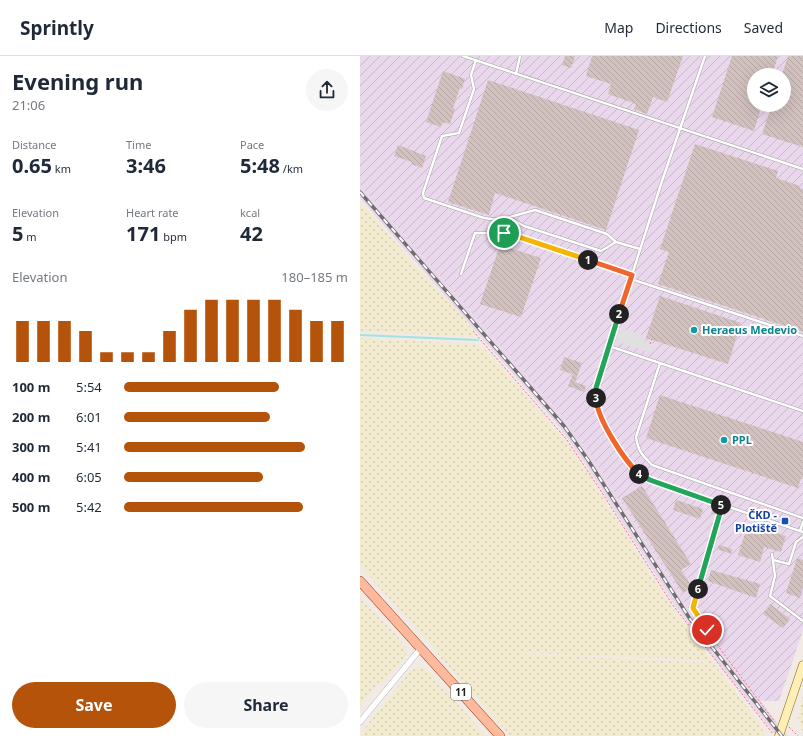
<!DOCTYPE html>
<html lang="en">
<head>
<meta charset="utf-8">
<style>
  body { margin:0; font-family:"Noto Sans",sans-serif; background:#f6f6f7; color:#1f2937; height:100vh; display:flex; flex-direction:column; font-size:15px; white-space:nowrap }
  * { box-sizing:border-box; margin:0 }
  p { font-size:13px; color:#747a83 }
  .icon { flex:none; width:22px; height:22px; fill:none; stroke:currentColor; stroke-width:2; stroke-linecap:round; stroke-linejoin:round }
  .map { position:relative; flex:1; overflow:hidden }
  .drawer { display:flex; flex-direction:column; background:#fff; width:360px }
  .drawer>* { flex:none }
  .buttons { position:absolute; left:387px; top:12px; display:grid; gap:8px }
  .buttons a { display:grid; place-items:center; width:44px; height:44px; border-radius:50%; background:#fff; box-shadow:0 4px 16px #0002; font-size:20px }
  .pin { position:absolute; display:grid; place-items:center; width:34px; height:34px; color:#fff; margin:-17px; border:2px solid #fff; border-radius:50%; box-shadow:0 1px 4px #0007 }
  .km { position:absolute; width:20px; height:20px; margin:-10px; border-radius:50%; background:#222; color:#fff; font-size:11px; line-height:20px; text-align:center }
  .round { display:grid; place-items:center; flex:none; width:42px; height:42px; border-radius:21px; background:#f6f6f7 }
  .summary { display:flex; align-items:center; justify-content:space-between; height:68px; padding:0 12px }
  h1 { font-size:22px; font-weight:700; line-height:30px }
  .metrics { display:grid; grid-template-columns:repeat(3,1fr); gap:6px; height:68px; padding:4px 12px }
  .metrics div { display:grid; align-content:center }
  .metrics b { font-size:20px; font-weight:700 }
  .metrics small { font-size:11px; font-weight:400 }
  .metrics p { font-size:11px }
  .chart { height:112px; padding:8px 12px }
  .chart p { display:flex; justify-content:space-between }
  .chart svg { width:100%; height:72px; margin-top:4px; stroke:#b45309; stroke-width:6 }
  .cta { display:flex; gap:8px; margin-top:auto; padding:8px 12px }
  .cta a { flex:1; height:46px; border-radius:24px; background:#b45309; color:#fff; font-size:16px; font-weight:700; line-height:46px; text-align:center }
  .cta a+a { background:#f6f6f7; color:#1f2937 }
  ul { padding:0 12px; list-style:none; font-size:13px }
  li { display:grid; grid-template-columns:64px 48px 1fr; align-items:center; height:30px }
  li i { height:10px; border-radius:5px; background:#b45309 }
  header { display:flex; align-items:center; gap:24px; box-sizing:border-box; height:56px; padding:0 20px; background:#fff; border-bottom:1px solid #e0e1e3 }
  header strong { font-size:19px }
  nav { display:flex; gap:22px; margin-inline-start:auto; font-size:14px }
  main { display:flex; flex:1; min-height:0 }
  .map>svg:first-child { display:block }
  .industrial { fill:url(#industrial-furrows); fill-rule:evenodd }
  .railway { fill:#e9d7eb }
  .farmland { fill:url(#farmland-dots); fill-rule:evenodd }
  .parking { fill:#e0e0e0 }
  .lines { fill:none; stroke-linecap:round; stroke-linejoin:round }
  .stream { stroke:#a2e3e0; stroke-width:2 }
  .building { fill:url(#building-back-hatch) }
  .lane-casing { stroke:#a4a4a4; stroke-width:3.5 }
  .street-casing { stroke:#a4a4a4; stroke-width:6 }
  .secondary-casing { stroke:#7e6900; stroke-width:9 }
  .primary-casing { stroke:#9c3d00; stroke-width:10 }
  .path { stroke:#ff6983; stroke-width:1; stroke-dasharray:2 2; stroke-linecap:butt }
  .lane { stroke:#fff; stroke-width:2.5 }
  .street { stroke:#fff; stroke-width:5.5 }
  .secondary { stroke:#ffeeb6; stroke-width:8 }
  .primary { stroke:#ffb99d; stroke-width:9 }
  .rail-casing { stroke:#6e6e6e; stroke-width:3.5 }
  .rail { stroke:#fff; stroke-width:2; stroke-dasharray:6; stroke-linecap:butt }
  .split-1-casing { stroke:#fff; stroke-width:8 }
  .split-2-casing { stroke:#fff; stroke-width:8 }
  .split-3-casing { stroke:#fff; stroke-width:8 }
  .split-4-casing { stroke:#fff; stroke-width:8 }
  .split-5-casing { stroke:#fff; stroke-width:8 }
  .split-6-casing { stroke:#fff; stroke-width:8 }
  .split-7-casing { stroke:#fff; stroke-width:8 }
  .split-1 { stroke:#f5b400; stroke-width:5 }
  .split-2 { stroke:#f0652b; stroke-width:5 }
  .split-3 { stroke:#22a559; stroke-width:5 }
  .split-4 { stroke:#f0652b; stroke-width:5 }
  .split-5 { stroke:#22a559; stroke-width:5 }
  .split-6 { stroke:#22a559; stroke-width:5 }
  .split-7 { stroke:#f5b400; stroke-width:5 }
  .culture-dot { fill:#0f9aa8; stroke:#fff; stroke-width:1.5 }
  .transit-dot { fill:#1a4fb4; stroke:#fff; stroke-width:1.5 }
  .labels { text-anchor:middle; stroke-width:4; stroke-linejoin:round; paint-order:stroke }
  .shield { fill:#fff; stroke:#636363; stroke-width:1 }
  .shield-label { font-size:10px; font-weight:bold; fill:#202020 }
  .culture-label { font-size:11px; font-weight:bold; fill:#0d838f; stroke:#fff; text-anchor:start }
  .transit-label { font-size:11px; font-weight:bold; fill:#164399; stroke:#fff; text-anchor:end }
</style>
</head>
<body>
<header>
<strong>Sprintly</strong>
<nav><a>Map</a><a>Directions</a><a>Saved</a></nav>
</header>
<main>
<section class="drawer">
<div class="summary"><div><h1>Evening run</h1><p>21:06</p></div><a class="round"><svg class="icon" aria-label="share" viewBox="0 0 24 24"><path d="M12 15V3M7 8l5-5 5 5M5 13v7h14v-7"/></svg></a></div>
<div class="metrics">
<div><p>Distance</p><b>0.65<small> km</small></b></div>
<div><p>Time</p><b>3:46</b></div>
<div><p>Pace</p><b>5:48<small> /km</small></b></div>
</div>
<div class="metrics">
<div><p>Elevation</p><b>5<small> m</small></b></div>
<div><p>Heart rate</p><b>171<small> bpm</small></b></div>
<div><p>kcal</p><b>42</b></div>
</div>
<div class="chart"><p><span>Elevation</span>180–185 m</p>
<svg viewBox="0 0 160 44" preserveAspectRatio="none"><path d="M5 44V19M15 44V19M25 44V19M35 44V25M45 44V38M55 44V38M65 44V38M75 44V25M85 44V12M95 44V6M105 44V6M115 44V6M125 44V6M135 44V12M145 44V19M155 44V19"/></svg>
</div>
<ul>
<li><b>100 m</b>5:54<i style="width:69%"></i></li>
<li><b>200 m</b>6:01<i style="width:65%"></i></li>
<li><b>300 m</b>5:41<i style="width:81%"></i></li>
<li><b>400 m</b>6:05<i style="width:62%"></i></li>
<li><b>500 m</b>5:42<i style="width:80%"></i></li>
</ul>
<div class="cta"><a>Save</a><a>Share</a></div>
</section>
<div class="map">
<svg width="443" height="680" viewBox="0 0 443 680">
  <defs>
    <pattern id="industrial-furrows" width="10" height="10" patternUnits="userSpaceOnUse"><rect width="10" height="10" fill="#e9d7eb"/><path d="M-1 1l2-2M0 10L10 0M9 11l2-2" fill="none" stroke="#c8b8c9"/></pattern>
    <pattern id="farmland-dots" width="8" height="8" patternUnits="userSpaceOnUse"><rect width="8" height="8" fill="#f2ebcf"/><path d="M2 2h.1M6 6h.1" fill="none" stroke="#cfc9b1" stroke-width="1.8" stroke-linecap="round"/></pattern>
    <pattern id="building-back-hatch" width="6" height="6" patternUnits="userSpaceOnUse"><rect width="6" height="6" fill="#d2c1be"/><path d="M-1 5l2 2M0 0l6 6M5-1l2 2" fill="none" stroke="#b4a6a3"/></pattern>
  </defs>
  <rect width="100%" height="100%" fill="#f1eae5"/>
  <!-- industrial -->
  <path class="industrial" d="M0 0H443V574L419 645H400L334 561 232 401 208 367 0 129ZM394 19H424V49H394Z"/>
  <!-- railway -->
  <polygon class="railway" points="0,129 208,367 232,401 334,561 428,680 416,680 339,583 314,548 224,406 201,373 0,142"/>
  <!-- farmland -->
  <g class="farmland">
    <polygon points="0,146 60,215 101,259 114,275 115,278 113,281 0,275"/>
    <path d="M0 282 110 288 119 290 125 293 207 388 233 426 305 542 351 604 394 660 406 680H151L79 600 76 594 0 510ZM161 598V597L350 604 347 606H327Z"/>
    <polygon points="0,542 38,581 46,592 46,597 45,602 26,623 22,626 18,627 3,646 0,653"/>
    <polygon points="60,611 65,612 72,619 126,680 0,680 0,678 47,619 54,613"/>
    <polygon points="443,640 443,676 438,661"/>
  </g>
  <!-- parking -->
  <polygon class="parking" points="260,272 285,280 284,284 294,288 291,297 256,285"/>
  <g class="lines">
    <!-- stream -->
    <polyline class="stream" points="0,279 118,284"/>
  </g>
  <!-- building -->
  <g class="building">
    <polygon points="205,0 215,0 211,12 202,9"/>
    <polygon points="232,0 323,0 307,46 293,41 287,58 274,53 276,48 248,38 251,28 226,20"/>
    <polygon points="372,0 418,0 412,19 394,19 394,49 402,49 394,75 352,61"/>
    <polygon points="428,0 443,0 443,91 402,78 412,49 424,49 424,19 422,19"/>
    <polygon points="83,15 105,23 102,33 100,32 93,52 95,53 90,68 82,66 81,71 66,66"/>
    <polygon points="128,24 279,74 246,174 135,137 129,159 88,146"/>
    <polygon points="335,88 418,115 416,122 440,130 440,132 443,133 443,276 298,228 309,196 300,193"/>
    <polygon points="38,89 66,100 62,112 51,108 52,106 34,100"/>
    <polygon points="140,189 181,202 161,261 120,248"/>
    <polygon points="300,240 381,267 368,308 286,282"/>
    <polygon points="204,301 222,307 215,326 226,330 224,336 208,330 213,318 200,314"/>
    <polygon points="300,339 443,386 443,423 441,422 438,432 286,382"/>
    <polygon points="282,430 331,508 321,514 332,531 323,537 262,442"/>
    <polygon points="316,444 343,453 340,463 313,454"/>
    <polygon points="353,451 360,453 358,459 351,458"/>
    <polygon points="388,468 426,480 421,496 404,491 400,506 378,499"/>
    <polygon points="359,489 372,493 371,498 357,493"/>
    <polygon points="437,502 443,504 443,531 440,542 426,537"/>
    <polygon points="351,514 400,528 396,542 348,525"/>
    <polygon points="410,548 430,563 423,572 403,558"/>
  </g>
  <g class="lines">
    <!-- lane casing -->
    <g class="lane-casing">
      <g id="lane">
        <polyline points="103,0 443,113"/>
        <path d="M345 0 302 125 240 319C236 331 234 343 238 356 240 361 244 367 247 372 259 393 269 411 289 424L443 476"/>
        <polyline points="116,4 111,19 114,33 99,77 82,80 63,137 64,142 124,162 139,164 175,154 247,178 256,186 280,193"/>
        <polyline points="156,18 160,0"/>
        <polyline points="150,162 164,170 241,195 256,186"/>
        <polyline points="101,218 115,177 150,178 272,219"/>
        <polyline points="271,223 443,280"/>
        <polyline points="249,290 443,355"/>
        <path d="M300 307 276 381C278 395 282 399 292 409L443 462"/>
        <polyline points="440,475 443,466"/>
        <polyline points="412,498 415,520 410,540 443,565"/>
        <polyline points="413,504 429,508 436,486 443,481"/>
      </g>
    </g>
    <!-- street casing -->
    <g class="street-casing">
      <polyline id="street" points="0,666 61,592"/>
    </g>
    <!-- secondary casing -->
    <g class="secondary-casing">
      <polyline id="secondary" points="419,680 443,609"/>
    </g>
    <!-- primary casing -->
    <g class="primary-casing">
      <polyline id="primary" points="0,525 140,680"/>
    </g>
    <!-- path -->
    <g class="path">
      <polyline points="113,275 207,384 241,435 312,548 413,678"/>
      <polyline points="290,288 292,283"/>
      <polyline points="362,452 333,552 363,597 415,666"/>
      <polyline points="429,671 438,680"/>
    </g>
    <!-- lane -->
    <use href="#lane" class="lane"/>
    <!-- street -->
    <use href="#street" class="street"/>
    <!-- secondary -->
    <use href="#secondary" class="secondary"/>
    <!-- primary -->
    <use href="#primary" class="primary"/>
    <!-- rail casing -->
    <g class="rail-casing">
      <polyline id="rail" points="0,136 204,370 228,404 330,563 422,680"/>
    </g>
    <!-- rail -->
    <use href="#rail" class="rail"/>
  </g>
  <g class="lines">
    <!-- split-1 casing -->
    <g class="split-1-casing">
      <polyline id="split-1" points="144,177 150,178 228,204"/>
    </g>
    <!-- split-2 casing -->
    <g class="split-2-casing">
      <polyline id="split-2" points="228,204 272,219 259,258"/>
    </g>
    <!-- split-3 casing -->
    <g class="split-3-casing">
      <polyline id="split-3" points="236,342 236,332 259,258"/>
    </g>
    <!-- split-4 casing -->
    <g class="split-4-casing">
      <path id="split-4" d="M236 342C237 363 264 404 279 418"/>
    </g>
    <!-- split-5 casing -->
    <g class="split-5-casing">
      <polyline id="split-5" points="279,418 290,424 361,449"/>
    </g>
    <!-- split-6 casing -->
    <g class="split-6-casing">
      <polyline id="split-6" points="338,533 362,450 361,449"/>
    </g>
    <!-- split-7 casing -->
    <g class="split-7-casing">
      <polyline id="split-7" points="338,533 333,552 347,574"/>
    </g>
    <!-- split-1 -->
    <use href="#split-1" class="split-1"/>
    <!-- split-2 -->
    <use href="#split-2" class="split-2"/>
    <!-- split-3 -->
    <use href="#split-3" class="split-3"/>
    <!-- split-4 -->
    <use href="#split-4" class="split-4"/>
    <!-- split-5 -->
    <use href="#split-5" class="split-5"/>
    <!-- split-6 -->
    <use href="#split-6" class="split-6"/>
    <!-- split-7 -->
    <use href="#split-7" class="split-7"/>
  </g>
  <!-- markers -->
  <g class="culture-dot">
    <circle cx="334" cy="274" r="4"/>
    <circle cx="364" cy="384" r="4"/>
  </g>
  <rect class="transit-dot" x="421" y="461" width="8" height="8" rx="2"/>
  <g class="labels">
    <!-- shield labels -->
    <rect class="shield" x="91" y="628" width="20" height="16" rx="3"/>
    <g class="shield-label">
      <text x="101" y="640">11</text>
    </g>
    <!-- culture labels -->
    <g class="culture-label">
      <text x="342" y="278">Heraeus Medevio</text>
      <text x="372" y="388">PPL</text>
    </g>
    <!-- transit labels -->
    <g class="transit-label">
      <text x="417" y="463">ČKD -<tspan x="417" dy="13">Plotiště</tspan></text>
    </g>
  </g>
</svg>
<div class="buttons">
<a><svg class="icon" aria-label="layers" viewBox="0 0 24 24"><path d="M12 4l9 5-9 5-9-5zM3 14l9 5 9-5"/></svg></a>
</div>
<div class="pin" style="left:144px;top:177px;background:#1e9e55"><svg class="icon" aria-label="arrive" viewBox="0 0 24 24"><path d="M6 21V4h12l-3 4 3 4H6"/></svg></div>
<div class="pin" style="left:347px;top:574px;background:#d93025"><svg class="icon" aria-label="check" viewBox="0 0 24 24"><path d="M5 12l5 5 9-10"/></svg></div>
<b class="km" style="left:228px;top:204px">1</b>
<b class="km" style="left:259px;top:258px">2</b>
<b class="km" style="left:236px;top:342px">3</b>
<b class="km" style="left:279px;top:418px">4</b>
<b class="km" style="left:361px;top:449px">5</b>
<b class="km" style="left:338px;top:533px">6</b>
</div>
</main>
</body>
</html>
